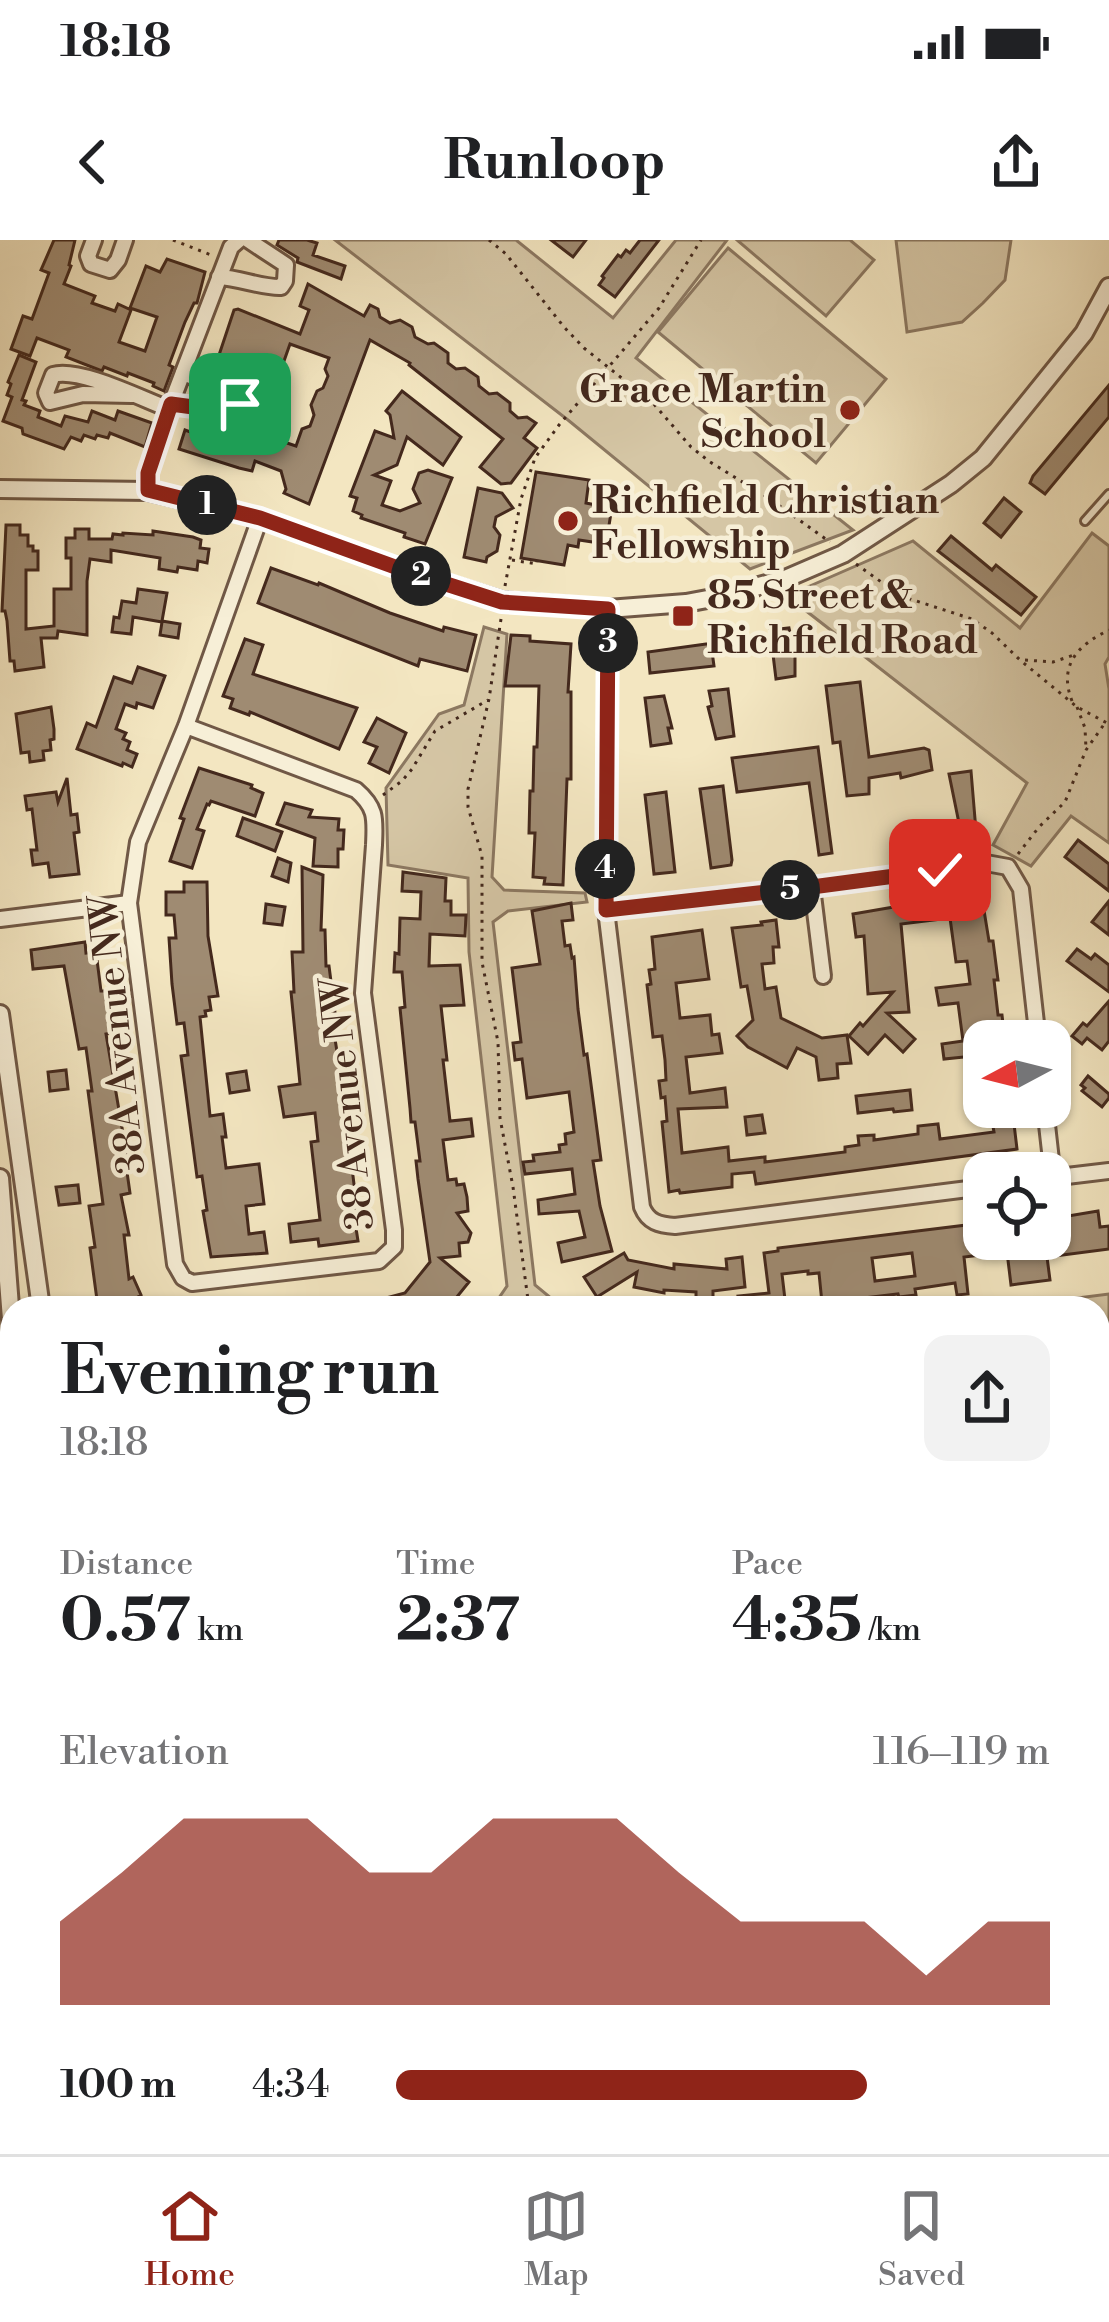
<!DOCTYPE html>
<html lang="en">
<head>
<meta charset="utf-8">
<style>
  body { margin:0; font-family:"Libre Bodoni",serif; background:#f2f2f2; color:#202124; height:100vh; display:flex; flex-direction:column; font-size:45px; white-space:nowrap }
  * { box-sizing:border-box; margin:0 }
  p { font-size:39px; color:#757577 }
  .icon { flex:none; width:66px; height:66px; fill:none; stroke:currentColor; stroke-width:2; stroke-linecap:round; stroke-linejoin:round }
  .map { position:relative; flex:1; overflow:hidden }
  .details { position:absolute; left:0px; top:1056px; width:1110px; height:858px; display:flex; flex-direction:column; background:#fff; border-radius:36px 36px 0 0; box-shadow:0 3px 9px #0004 }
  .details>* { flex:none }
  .needle { width:78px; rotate:263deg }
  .controls { position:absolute; left:963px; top:780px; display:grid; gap:24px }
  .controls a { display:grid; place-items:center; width:108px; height:108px; border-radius:24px; background:#fff; box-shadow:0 3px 9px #0004; font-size:60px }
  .pin { position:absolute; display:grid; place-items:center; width:102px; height:102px; color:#fff; margin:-51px; border-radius:24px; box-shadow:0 6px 18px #0006 }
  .km { position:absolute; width:60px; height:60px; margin:-30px; border-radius:50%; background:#222; color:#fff; font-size:33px; line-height:60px; text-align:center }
  .round { display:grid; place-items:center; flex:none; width:126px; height:126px; border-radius:24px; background:#f2f2f2 }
  .summary { display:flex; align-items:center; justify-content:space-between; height:204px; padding:0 60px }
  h1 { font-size:66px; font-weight:700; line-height:90px }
  .figures { display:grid; grid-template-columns:repeat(3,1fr); gap:18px; height:204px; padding:12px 60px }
  .figures div { display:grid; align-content:center }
  .figures b { font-size:60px; font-weight:700 }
  .figures small { font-size:33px; font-weight:400 }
  .figures p { font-size:33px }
  .chart { height:336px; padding:24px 60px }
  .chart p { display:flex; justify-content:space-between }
  .chart svg { width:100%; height:216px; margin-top:12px; fill:#8f2418; opacity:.7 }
  ul { padding:0 60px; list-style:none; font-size:39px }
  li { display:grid; grid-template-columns:192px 144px 1fr; align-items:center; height:90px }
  li i { height:30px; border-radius:15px; background:#8f2418 }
  .status { display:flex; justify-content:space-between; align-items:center; height:84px; padding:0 60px; background:#fff; direction:ltr }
  .status svg { height:33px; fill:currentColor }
  header { display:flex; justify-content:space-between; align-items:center; height:156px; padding:0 60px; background:#fff; font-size:54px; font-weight:700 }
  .tabs { display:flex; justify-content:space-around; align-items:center; height:168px; border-top:3px solid #e0e0e0; background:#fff; font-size:33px; color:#757577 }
  .tabs a { display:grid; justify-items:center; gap:6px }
  .tabs .current { color:#8f2418 }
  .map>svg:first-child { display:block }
  .green { fill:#d5c6a5; stroke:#8c7861; stroke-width:3 }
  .building { fill:#9f8b72; stroke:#44291d; stroke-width:3; fill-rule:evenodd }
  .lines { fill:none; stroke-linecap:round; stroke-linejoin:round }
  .service-casing { stroke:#705846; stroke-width:12 }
  .minor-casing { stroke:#705846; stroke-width:20 }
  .tertiary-casing { stroke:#705846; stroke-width:22 }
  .secondary-casing { stroke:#44291d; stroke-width:24 }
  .path { stroke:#44291d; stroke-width:3; stroke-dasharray:3 6; stroke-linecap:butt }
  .service { stroke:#f7efd7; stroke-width:6 }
  .minor { stroke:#f7efd7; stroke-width:14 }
  .tertiary { stroke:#f7efd7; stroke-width:16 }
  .secondary { stroke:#f7efd7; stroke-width:18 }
  .route-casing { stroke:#fff; stroke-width:24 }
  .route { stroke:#8f2418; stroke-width:15 }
  .poi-dot { fill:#8f2418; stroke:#f7efd7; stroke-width:4.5 }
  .labels { text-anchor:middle; stroke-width:9; stroke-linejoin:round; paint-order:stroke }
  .poi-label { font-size:39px; font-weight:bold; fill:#44291d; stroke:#f7efd7; text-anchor:start }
  .street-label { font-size:39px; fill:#44291d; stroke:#f7efd7 }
</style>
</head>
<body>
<div class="status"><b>18:18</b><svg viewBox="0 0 49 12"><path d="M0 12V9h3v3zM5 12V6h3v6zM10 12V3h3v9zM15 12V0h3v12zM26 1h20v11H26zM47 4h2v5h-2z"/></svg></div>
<header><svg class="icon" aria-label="back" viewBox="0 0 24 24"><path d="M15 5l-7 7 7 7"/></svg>Runloop<svg class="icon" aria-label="share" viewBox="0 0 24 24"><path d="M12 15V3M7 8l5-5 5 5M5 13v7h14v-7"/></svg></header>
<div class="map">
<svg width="1109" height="1914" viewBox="0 0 1109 1914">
  <rect width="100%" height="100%" fill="#f3e6c1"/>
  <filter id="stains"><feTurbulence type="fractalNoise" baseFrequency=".00167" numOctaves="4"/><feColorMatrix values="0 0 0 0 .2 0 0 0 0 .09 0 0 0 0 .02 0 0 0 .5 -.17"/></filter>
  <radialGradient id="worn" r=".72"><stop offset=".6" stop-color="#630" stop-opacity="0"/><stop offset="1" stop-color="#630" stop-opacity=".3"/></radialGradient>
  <!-- green -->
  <g class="green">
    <polygon points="335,0 516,0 613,78 676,0 727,0 636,118 853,290 750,329 568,180"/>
    <polygon points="737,0 850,0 874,20 826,76"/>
    <polygon points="896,0 1011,0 1005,40 983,63 962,82 907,92"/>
    <polygon points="728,8 886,139 816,223 658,92"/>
    <polygon points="1092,293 1109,306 1109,417 1105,424 1109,449 1109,603 1071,576 1031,626 993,605 1027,543 787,356 913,301 1020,388"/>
    <polygon points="484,387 507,394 492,637 504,650 585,653 587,662 508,671 493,682 535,1045 563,1068 492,1068 507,1046 469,712 468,638 388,625 386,548 439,474 464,465"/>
    <polygon points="1109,1054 1109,1206 1098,1207 1098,1068 998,1068"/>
    <polygon points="11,1167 12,1265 0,1295 0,1168"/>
    <polygon points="1109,1455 1109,1823 1098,1824 1098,1457"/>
  </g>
  <!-- building -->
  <g class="building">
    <polygon points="54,0 75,0 69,25 71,26 64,44 95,56 92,63 115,71 118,64 131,70 119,102 145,111 157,77 130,68 146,26 160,32 167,19 205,32 197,63 194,63 185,82 169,125 173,127 164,151 153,146 154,143 128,133 127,136 104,127 102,131 66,117 69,110 37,98 30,116 11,109 23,76 32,79 49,33 41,30"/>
    <polygon points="279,0 307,0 317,3 313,15 345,26 341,39 297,22 298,18 277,5"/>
    <polygon points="551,0 586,0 573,17"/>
    <polygon points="640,0 659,0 615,57 599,45 604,38 602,36 618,15 621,17 626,10 630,13"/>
    <polygon points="308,44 364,76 370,65 378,69 380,77 390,83 400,80 412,87 415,97 428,104 434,103 448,113 448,123 456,129 465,128 478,137 479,146 489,154 497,153 510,163 510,171 518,178 527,177 536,183 524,198 537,208 511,243 501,244 480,227 503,199 409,125 410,123 370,100 309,264 284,253 286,249 281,231 255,221 252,231 239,228 179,209 185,190 196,194 199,187 252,205 267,161 282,166 275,199 296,206 302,189 310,186 314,175 311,165 317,151 323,148 328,136 325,129 329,118 290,104 272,155 258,150 260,144 234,135 232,140 213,133 234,70 238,69 300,94 309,70 300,66"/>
    <polygon points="19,115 36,122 22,160 26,161 24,165 40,171 38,177 61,186 65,176 88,182 92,171 115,180 118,171 152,183 145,207 110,193 108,198 97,195 95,199 84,195 81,201 71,197 64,209 23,194 22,188 3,181 12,157 7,155 11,144 8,142"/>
    <polygon points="1109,145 1109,177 1045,254 1030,243 1033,236"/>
    <polygon points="402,151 461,197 443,225 407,197 397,225 374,235 391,241 382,265 400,271 420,263 413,249 419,233 428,230 452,238 425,304 404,297 405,293 361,278 362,275 353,271 357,258 350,256 375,191 394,198 390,175 386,171"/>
    <polygon points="536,232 589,240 586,263 601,266 601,271 611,273 606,304 579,300 578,307 568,305 564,325 521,318"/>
    <polygon points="478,248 502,253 513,268 496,277 494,287 500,295 497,311 487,317 486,322 464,317"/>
    <polygon points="1004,258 1021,272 1001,297 984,283"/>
    <polygon points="6,285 20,285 20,295 28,295 28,306 33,306 33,311 38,311 38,330 26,330 26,389 54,386 54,349 71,349 71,318 66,318 66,298 75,298 75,289 89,289 89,299 112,299 113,294 123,295 123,293 153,295 153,291 193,297 201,300 200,308 209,309 207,323 198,321 197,330 178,327 177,332 159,329 160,318 111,310 111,322 90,319 87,341 87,395 58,391 57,398 41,398 44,427 15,431 14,421 10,421 7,381 5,371 2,371"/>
    <polygon points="951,296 992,330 996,325 1036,357 1021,375 938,311"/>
    <polygon points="271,328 318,345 319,343 390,373 443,391 444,387 476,395 467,431 420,419 418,426 258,363"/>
    <polygon points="138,349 167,353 162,381 180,384 178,398 160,395 162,382 133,377 131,394 112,392 114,377 119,378 122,361 136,363"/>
    <polygon points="789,388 795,414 795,436 776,439 770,390"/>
    <polygon points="511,395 530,396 530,401 571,404 568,452 571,452 571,539 567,539 563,645 544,644 545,638 533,637 535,593 529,593 530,551 533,551 534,507 537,507 539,446 505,446"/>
    <polygon points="245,399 263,405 253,434 357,468 339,509 250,472 249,475 230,468 233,459 223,456"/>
    <polygon points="706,404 711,404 714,426 650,433 648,412"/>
    <polygon points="138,427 165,436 153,468 137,463 136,468 125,464 116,489 126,493 123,499 130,502 127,510 137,514 132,527 123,523 122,526 77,509 87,483 96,487 114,437 132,443"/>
    <polygon points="860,442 869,517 924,508 929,510 932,530 901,538 900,533 869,538 869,554 847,556 840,502 833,503 826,446"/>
    <polygon points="728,449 734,496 716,499 708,467 712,466 709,451"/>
    <polygon points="664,456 672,488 668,488 671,503 651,506 645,458"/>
    <polygon points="51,467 54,489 54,499 50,500 51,510 43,511 44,520 30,522 29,512 21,513 16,474"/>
    <polygon points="377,478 406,493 389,533 369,523 377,507 364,502"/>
    <polygon points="818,507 832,613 819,615 809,543 737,552 732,518"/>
    <polygon points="199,528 252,545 251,548 263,553 255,576 211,561 209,565 207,564 197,589 204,591 192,628 170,621 184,579 180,578"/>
    <polygon points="971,531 976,591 961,593 949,534"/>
    <polygon points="67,538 71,575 77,574 79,592 74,593 79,634 50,637 48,623 33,625 31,610 37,610 32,569 27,570 25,556 56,552 58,562"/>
    <polygon points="723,546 732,620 731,625 711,628 700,549"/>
    <polygon points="666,552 675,632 654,634 645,555"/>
    <polygon points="285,563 312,570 309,577 339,579 338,590 344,590 343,609 338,609 338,627 313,626 315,598 277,584"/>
    <polygon points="243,578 282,592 275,611 237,596"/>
    <polygon points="1078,600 1109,624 1109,651 1065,617"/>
    <polygon points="278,618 291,623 288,642 272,636"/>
    <polygon points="302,627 323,635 321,690 325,690 326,726 329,726 336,780 332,780 341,837 357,969 353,969 358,1001 319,1006 318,999 291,1002 289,984 320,980 311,902 318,901 315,873 284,877 279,847 300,844 291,752 294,752 292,712 303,712"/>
    <polygon points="403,632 446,638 445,661 451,661 451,675 466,675 465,696 430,694 429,726 460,725 464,765 441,766 447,820 443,820 450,881 471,879 473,896 443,900 448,940 456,939 457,945 464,944 467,957 468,971 457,973 471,993 468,1002 459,1003 460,1016 440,1018 469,1042 448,1068 364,1068 363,1064 405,1053 430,1022 418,939 416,921 420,921 415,882 411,882 410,868 400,768 405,767 402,732 394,732 395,713 399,714 400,678 420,679 421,652 402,651"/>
    <polygon points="184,642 207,642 208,696 218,756 209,757 211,770 205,771 206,776 200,777 210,876 223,874 226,897 222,897 226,928 259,924 264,964 246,966 249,994 264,992 267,1013 211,1017 203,971 207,970 202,936 197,937 181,816 188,815 184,783 177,784 172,744 169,698 176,698 174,675 166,675 166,652 184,652"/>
    <polygon points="981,652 989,701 993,701 998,740 994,740 998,775 1002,775 1004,793 984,796 984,815 944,819 942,804 963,801 958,763 939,765 936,748 970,744 967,721 956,722 950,678 901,684 909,772 887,773 915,799 903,812 885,795 868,814 849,796 860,783 863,786 893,752 868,754 864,696 856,697 853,674"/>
    <polygon points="1109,661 1109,695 1092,682"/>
    <polygon points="571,663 573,680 562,681 565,706 570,705 572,718 574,717 578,769 584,815 587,814 601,920 593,921 600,966 612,1011 562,1022 558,1003 585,997 579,971 539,974 538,960 575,954 572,929 525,934 523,922 534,921 533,915 560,912 559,905 566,904 565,894 574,892 569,852 527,858 522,819 515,820 513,803 521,802 512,728 540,724 532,671"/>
    <polygon points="266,664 285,667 282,685 264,683"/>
    <polygon points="776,680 779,707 773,707 774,723 762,724 765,749 776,747 781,778 822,798 847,795 851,823 837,824 838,838 819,840 816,817 797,808 787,828 748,807 737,796 753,780 747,746 741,747 732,688 762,685 761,682"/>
    <polygon points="702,690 709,739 676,743 680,778 710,775 712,795 719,794 722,813 686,817 690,853 725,848 727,867 678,869 682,913 728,907 729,921 765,917 765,922 845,912 845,907 859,905 858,896 874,895 874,900 918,894 918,886 938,884 940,899 994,892 992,881 997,881 995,867 1012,867 1017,909 756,944 754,932 732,934 732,947 680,953 679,950 669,952 662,882 667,881 665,857 661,858 659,841 666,840 665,820 662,796 653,797 647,745 651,744 649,730 655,729 652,697"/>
    <polygon points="85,702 86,713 96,712 101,751 106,751 112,793 106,794 127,917 125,918 130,953 121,955 129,995 124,995 129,1039 133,1037 141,1055 120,1068 100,1068 97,1060 90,1008 95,1007 89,966 103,964 88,851 92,851 86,808 79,809 64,726 33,729 31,710"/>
    <polygon points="1077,709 1091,719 1095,714 1109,725 1109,752 1067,721"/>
    <polygon points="1109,761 1109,801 1102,810 1087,798 1082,804 1072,796 1083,783 1087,786"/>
    <polygon points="66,830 68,849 50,851 48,832"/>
    <polygon points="246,831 249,850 230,853 227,834"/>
    <polygon points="1088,836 1109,854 1109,858 1102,867 1082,851 1085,848 1081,845"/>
    <polygon points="910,850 912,870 894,872 893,869 858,873 856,856"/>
    <polygon points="762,875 765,893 747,895 745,877"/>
    <polygon points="78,945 80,963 59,965 56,947"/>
    <path d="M1098 971 1100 987 1109 986V1009L1047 1017 1050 1040 1011 1045 1007 1012 964 1017 968 1054 957 1055 955 1043 915 1049 916 1055 899 1057 898 1054 822 1063 819 1033 808 1034V1031L782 1034 786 1068H740L738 1056 769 1053 764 1013 778 1011V1008L983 983 984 999H1050V979ZM912 1013 915 1036 875 1041 872 1018Z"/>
    <polygon points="624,1013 628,1020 674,1029 674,1024 727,1029 726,1019 742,1017 745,1047 713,1051 713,1068 696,1068 696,1052 664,1050 664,1053 634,1047 637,1032 597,1057 584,1037"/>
    <polygon points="12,1739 12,1803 0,1805 0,1740"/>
  </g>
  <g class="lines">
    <!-- service casing -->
    <g class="service-casing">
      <g id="service">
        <polyline points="1085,281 1109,254"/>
        <polyline points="14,1902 15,1914"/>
        <polyline points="727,1902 728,1914"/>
        <polyline points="803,1902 804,1914"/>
        <polyline points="981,1902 983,1914"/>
        <polyline points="497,1914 547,1907"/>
      </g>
    </g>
    <!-- minor casing -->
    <g class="minor-casing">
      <g id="minor">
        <polyline points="94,0 88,16 91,24 110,30 118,20 125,0"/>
        <path d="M219 37C240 38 263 48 281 47L285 41 286 25 248 0"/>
        <path d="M132 155 83 154 50 162 46 153 53 135C79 127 142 159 169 169"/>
        <polyline points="171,164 230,172 239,169 240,164 236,154 183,133"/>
        <polyline points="148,251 148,233 169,169 231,7 239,0"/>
        <path d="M608 369 606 670 642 967C648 982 659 985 675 986L984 947"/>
        <path d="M186 486 356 550C377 568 375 579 374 605L363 753 394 990V1007L379 1021 192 1043 183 1038 175 1024 129 663 138 602 186 486 260 278"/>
        <polyline points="812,647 823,736"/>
        <polyline points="606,670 812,647 986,623 1008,627 1021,649 1038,801"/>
        <polyline points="0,679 129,663"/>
        <polyline points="1045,867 1053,938"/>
        <polyline points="1050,938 1109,931"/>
        <polyline points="1098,1429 1109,1427"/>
        <polyline points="632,1902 633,1914"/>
      </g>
    </g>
    <!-- tertiary casing -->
    <g class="tertiary-casing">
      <g id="tertiary">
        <polyline points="0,249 148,251 260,278 409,332 502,361 608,369 686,363 718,357 785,339 843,314 951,244 983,218 1084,93 1109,47"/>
        <polyline points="0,774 41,1068"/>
        <polyline points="0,938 12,1092"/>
        <polyline points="126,1902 129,1914"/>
      </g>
    </g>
    <!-- secondary casing -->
    <g class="secondary-casing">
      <g id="secondary">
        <polyline points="1098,1224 1109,1223"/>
        <polyline points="1098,1301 1109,1299"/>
        <polyline points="0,1344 12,1309"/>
        <polyline points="0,1362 12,1361"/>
        <polyline points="0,1404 12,1402"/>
        <polyline points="0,1437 12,1435"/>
        <polyline points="0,1465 12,1472"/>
      </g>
    </g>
    <!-- path -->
    <g class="path">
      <polyline points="173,0 211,15"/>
      <polyline points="489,0 506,14 564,87 584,108 653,163 691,207 710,222 767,257 830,302"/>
      <polyline points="512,320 537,324 537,321"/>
      <polyline points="856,324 901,356 972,379 992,393 1020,420 1077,467 1109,484"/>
      <polyline points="505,346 521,259 535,218 559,185 659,68 701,0"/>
      <polyline points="501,379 489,459 468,549 468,567 482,616 482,722 498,802 500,878 513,947 528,1060 533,1068"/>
      <polyline points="1025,420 1053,422 1074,415"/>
      <path d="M1072 461C1058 425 1078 405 1109 390"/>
      <polyline points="1077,467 1085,488 1086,509"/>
      <polyline points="383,555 402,541 412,529 435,491 488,460"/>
      <polyline points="1018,614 1039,587 1065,562 1086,510 1105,483"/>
      <polyline points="1098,1159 1109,1158"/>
    </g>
    <!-- service -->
    <use href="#service" class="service"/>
    <!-- minor -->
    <use href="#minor" class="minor"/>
    <!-- tertiary -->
    <use href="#tertiary" class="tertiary"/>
    <!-- secondary -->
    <use href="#secondary" class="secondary"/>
  </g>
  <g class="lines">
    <!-- route casing -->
    <g class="route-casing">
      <polyline id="route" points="240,164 238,169 230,172 171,164 148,233 148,250 260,278 409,332 502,362 608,369 606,670 812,647 940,630"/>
    </g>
    <!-- route -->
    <use href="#route" class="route"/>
  </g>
  <!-- markers -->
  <g class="poi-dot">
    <circle cx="850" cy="170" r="12"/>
    <circle cx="568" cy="281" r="12"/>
    <rect x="671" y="364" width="24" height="24" rx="6"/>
  </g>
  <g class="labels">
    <!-- poi labels -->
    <g class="poi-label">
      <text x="826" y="162" text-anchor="end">Grace Martin<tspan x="826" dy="45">School</tspan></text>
      <text x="592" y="273">Richfield Christian<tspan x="592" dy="45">Fellowship</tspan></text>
      <text x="707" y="368">85 Street &amp;<tspan x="707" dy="45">Richfield Road</tspan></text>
    </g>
    <!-- street labels -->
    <g class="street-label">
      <text transform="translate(116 795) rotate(-96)" y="14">38A Avenue NW</text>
      <text transform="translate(346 864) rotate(-96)" y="14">38 Avenue NW</text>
    </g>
  </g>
  <rect width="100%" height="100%" filter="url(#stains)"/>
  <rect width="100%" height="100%" fill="url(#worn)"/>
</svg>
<div class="controls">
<a><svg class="needle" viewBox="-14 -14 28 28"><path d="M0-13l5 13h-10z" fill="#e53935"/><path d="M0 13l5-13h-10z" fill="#757577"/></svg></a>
<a><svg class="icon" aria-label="locate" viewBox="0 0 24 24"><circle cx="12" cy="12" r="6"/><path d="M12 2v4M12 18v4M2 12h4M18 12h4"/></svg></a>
</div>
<div class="pin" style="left:240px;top:164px;background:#1e9e55"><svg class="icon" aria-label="arrive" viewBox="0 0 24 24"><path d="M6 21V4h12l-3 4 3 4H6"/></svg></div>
<div class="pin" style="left:940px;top:630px;background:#d93025"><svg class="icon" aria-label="check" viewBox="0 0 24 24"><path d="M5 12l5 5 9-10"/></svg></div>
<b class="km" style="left:207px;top:265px">1</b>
<b class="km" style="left:421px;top:336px">2</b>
<b class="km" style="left:608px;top:403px">3</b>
<b class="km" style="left:605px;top:629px">4</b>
<b class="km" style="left:790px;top:650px">5</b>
<section class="details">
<div class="summary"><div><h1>Evening run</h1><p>18:18</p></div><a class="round"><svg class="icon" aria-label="share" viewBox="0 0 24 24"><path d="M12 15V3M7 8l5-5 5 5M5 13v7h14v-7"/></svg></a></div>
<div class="figures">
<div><p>Distance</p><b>0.57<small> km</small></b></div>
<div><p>Time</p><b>2:37</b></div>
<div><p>Pace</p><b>4:35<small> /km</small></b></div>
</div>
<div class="chart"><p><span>Elevation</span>116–119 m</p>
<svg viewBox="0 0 160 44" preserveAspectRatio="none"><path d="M0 44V27L10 17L20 6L30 6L40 6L50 17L60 17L70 6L80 6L90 6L100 17L110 27L120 27L130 27L140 38L150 27L160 27V44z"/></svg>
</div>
<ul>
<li><b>100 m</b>4:34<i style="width:72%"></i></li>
</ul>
</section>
</div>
<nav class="tabs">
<a class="current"><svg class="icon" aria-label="home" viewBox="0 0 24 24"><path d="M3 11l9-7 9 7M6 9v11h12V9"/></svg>Home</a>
<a><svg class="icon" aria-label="map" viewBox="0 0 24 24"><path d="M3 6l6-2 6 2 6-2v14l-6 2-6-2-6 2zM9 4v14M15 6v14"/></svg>Map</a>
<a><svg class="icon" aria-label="saved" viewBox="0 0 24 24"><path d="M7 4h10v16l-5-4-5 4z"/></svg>Saved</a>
</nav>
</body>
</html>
